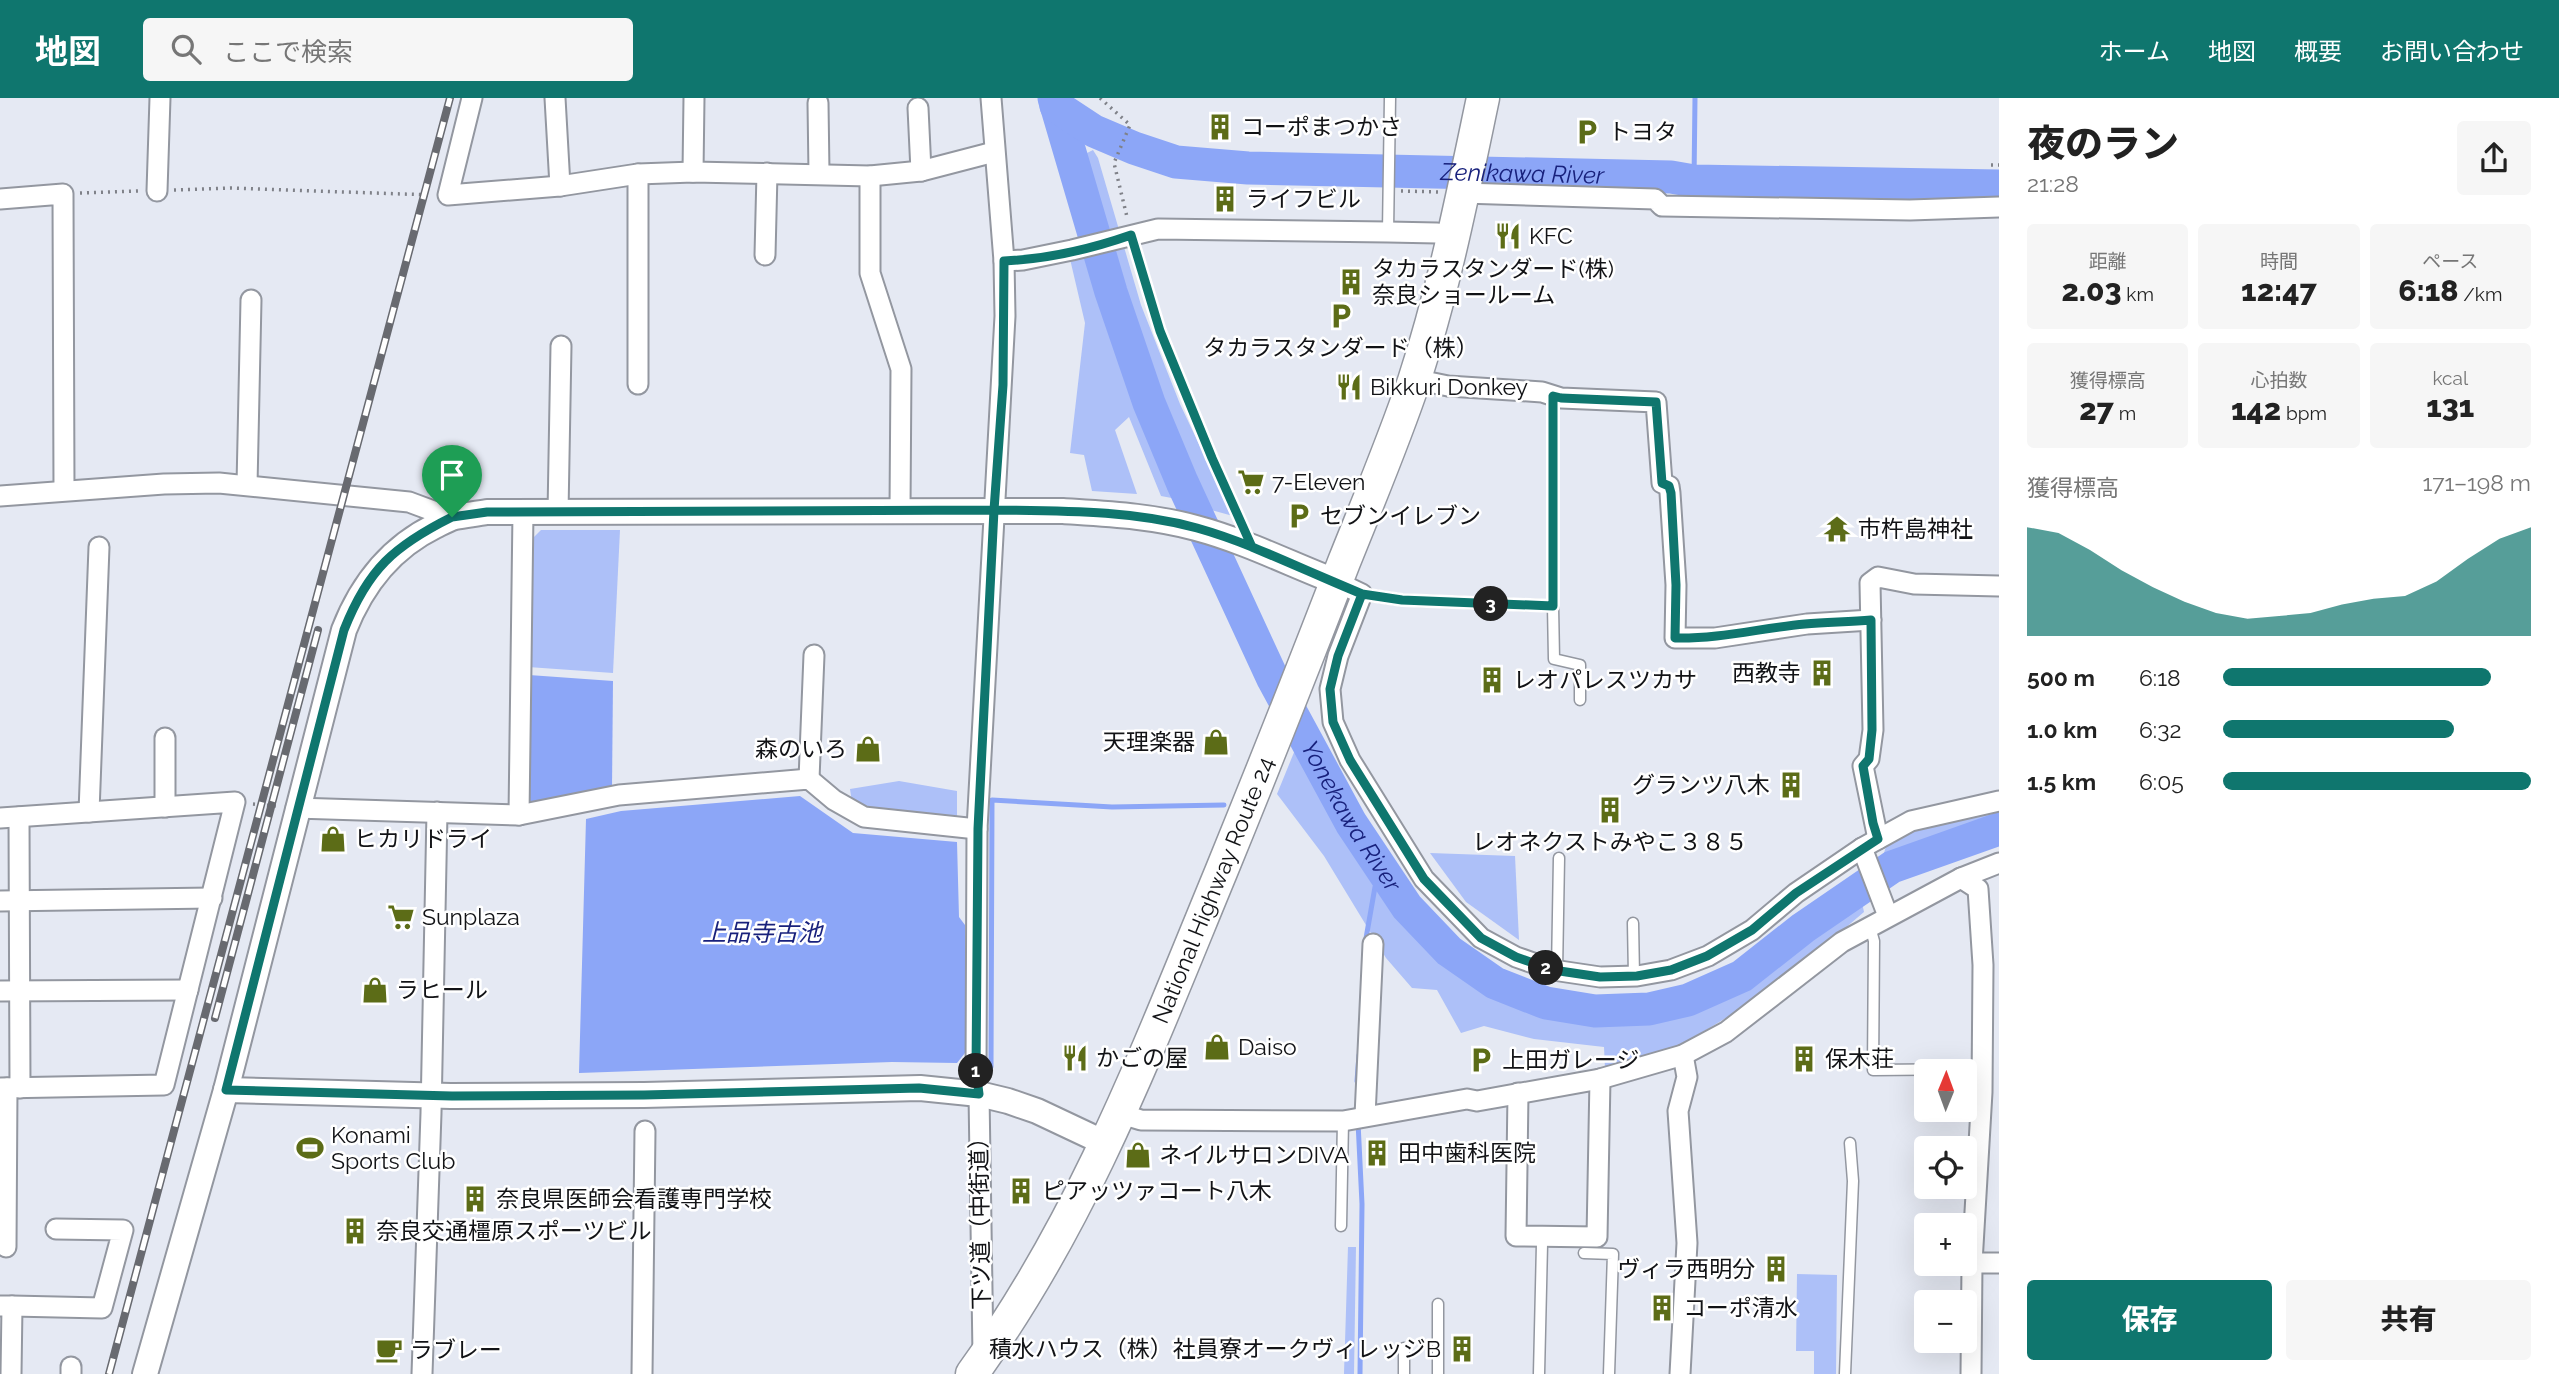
<!DOCTYPE html>
<html lang="ja">
<head>
<meta charset="utf-8">
<style>
  body { margin:0; font-family:Raleway,"Noto Sans JP",sans-serif; background:#f6f6f6; color:#222; height:100vh; display:flex; flex-direction:column; font-size:26px; white-space:nowrap }
  * { box-sizing:border-box; margin:0 }
  p { font-size:23px; color:#767676 }
  .icon { flex:none; width:38px; height:38px; fill:none; stroke:currentColor; stroke-width:2; stroke-linecap:round; stroke-linejoin:round }
  .map { position:relative; flex:1; overflow:hidden }
  .drawer { display:flex; flex-direction:column; background:#fff; width:560px }
  .drawer>* { flex:none }
  .needle { width:46px; rotate:1deg }
  .tools { position:absolute; left:1914px; top:961px; display:grid; gap:14px }
  .tools a { display:grid; place-items:center; width:63px; height:63px; border-radius:7px; background:#fff; box-shadow:0 7px 28px #0002; font-size:35px }
  .pin { position:absolute; display:grid; place-items:center; width:60px; height:60px; color:#fff; margin:-72px -30px; border-radius:50% 50% 50% 0; rotate:-45deg; box-shadow:0 0 7px #0007 }
  .pin .icon { rotate:45deg }
  .km { position:absolute; width:35px; height:35px; margin:-18px; border-radius:50%; background:#222; color:#fff; font-size:19px; line-height:35px; text-align:center }
  .round { display:grid; place-items:center; flex:none; width:74px; height:74px; border-radius:7px; background:#f6f6f6 }
  .overview { display:flex; align-items:center; justify-content:space-between; height:119px; padding:0 28px }
  h1 { font-size:38px; font-weight:800; line-height:52px }
  .stats { display:grid; grid-template-columns:repeat(3,1fr); gap:10px; height:119px; padding:7px 28px }
  .stats div { display:grid; align-content:center; border-radius:7px; background:#f6f6f6; text-align:center }
  .stats b { font-size:30px; font-weight:800 }
  .stats small { font-size:19px; font-weight:400 }
  .stats p { font-size:19px }
  .chart { height:196px; padding:14px 28px }
  .chart p { display:flex; justify-content:space-between }
  .chart svg { width:100%; height:126px; margin-top:7px; fill:#0f766e; opacity:.7 }
  .action { display:flex; gap:14px; margin-top:auto; padding:14px 28px }
  .action a { flex:1; height:80px; border-radius:7px; background:#0f766e; color:#fff; font-size:28px; font-weight:800; line-height:80px; text-align:center }
  .action a+a { background:#f6f6f6; color:#222 }
  ul { padding:0 28px; list-style:none; font-size:23px }
  li { display:grid; grid-template-columns:112px 84px 1fr; align-items:center; height:52px }
  li i { height:18px; border-radius:9px; background:#0f766e }
  header { display:flex; align-items:center; gap:42px; box-sizing:border-box; height:98px; padding:0 35px; background:#0f766e; color:#fff }
  header strong { font-size:33px }
  nav { display:flex; gap:38px; margin-inline-start:auto; font-size:24px }
  .search { width:490px; height:63px; background:#f6f6f6; display:flex; align-items:center; gap:18px; box-sizing:border-box; padding:0 24px; border-radius:7px; color:#767676; font-size:26px }
  main { display:flex; flex:1; min-height:0 }
  .map>svg:first-child { display:block }
  .green { fill:#adc0f8 }
  .water { fill:#8ca6f7 }
  .lines { fill:none; stroke-linecap:round; stroke-linejoin:round }
  .stream { stroke:#8ca6f7; stroke-width:5 }
  .river { stroke:#8ca6f7; stroke-width:33 }
  .service-casing { stroke:#9397a0; stroke-width:13 }
  .minor-casing { stroke:#9397a0; stroke-width:23 }
  .tertiary-casing { stroke:#9397a0; stroke-width:28 }
  .trunk-casing { stroke:#9397a0; stroke-width:35 }
  .path { stroke:#7f8188; stroke-width:3.5; stroke-dasharray:2 5; stroke-linecap:butt }
  .service { stroke:#fff; stroke-width:10 }
  .minor { stroke:#fff; stroke-width:19 }
  .tertiary { stroke:#fff; stroke-width:24 }
  .trunk { stroke:#fff; stroke-width:32 }
  .rail-casing { stroke:#686a70; stroke-width:8 }
  .rail { stroke:#fff; stroke-width:5; stroke-dasharray:16; stroke-linecap:butt }
  .route-casing { stroke:#fff; stroke-width:14 }
  .route { stroke:#0f766e; stroke-width:9 }
  .labels { text-anchor:middle; stroke-width:5; stroke-linejoin:round; paint-order:stroke }
  .poi-label { font-size:23px; fill:#121316; stroke:#fff; text-anchor:start }
  .street-label { font-size:23px; fill:#121316; stroke:#fff }
  .water-label { font-size:24px; font-style:italic; fill:#18217c; stroke:#fff }
</style>
</head>
<body>
<header>
<strong>地図</strong>
<div class="search"><svg class="icon" aria-label="search" viewBox="0 0 24 24"><circle cx="10" cy="10" r="6"/><path d="M15 15l6 6"/></svg>ここで検索</div>
<nav><a>ホーム</a><a>地図</a><a>概要</a><a>お問い合わせ</a></nav>
</header>
<main>
<div class="map">
<svg width="1999" height="1276" viewBox="0 0 1999 1276">
  <rect width="100%" height="100%" fill="#e5e9f3"/>
  <!-- green -->
  <g class="green">
    <polygon points="1093,52 1098,60 1141,207 1180,306 1233,418 1204,410 1186,375 1148,286 1090,94 1087,55"/>
    <polygon points="1088,157 1125,277 1177,401 1161,398 1129,319 1115,332 1137,396 1092,393 1084,357 1070,355 1085,225 1070,161"/>
    <polygon points="541,432 620,432 613,575 528,569 531,442"/>
    <path d="M1297 647 1312 677 1407 819 1438 852 1481 885 1523 906 1581 917 1666 919 1726 893 1777 863 1818 825 1861 800 1864 814C1800 869 1730 926 1652 959 1638 966 1621 968 1605 971L1604 949 1534 941 1484 928 1461 935 1437 892 1412 890 1386 860 1324 758 1277 696Z"/>
    <polygon points="899,683 957,693 957,718 872,709 852,704 850,691"/>
    <polygon points="1999,710 1999,721 1888,765 1884,755 1887,745 1922,729"/>
    <polygon points="1430,755 1515,758 1519,842 1466,804"/>
    <polygon points="1348,1149 1356,1149 1354,1276 1344,1276"/>
    <polygon points="1797,1176 1837,1177 1836,1276 1814,1276 1814,1253 1796,1253"/>
  </g>
  <!-- water -->
  <g class="water">
    <polygon points="529,577 613,583 612,691 525,713"/>
    <polygon points="800,698 853,735 957,744 959,819 965,827 965,955 957,965 892,964 579,975 586,721 621,713"/>
  </g>
  <g class="lines">
    <!-- stream -->
    <g class="stream">
      <polyline points="1694,83 1695,0"/>
      <polyline points="1365,846 1375,789 1388,779"/>
      <polyline points="991,969 992,702 1112,709 1224,707"/>
      <polyline points="1357,983 1359,957"/>
      <polyline points="1358,1024 1362,1106 1360,1276"/>
    </g>
    <!-- river -->
    <g class="river">
      <path id="s1" d="M1054 0 1111 194 1149 305 1182 384 1273 581 1351 725 1407 809 1449 853 1495 885 1546 905 1595 913 1649 911 1688 902 1742 878 1803 830 1892 769 1999 731"/>
      <path id="s2" d="M1056 8 1094 33 1134 50 1176 64 1248 70 1671 79 1694 83 1999 88"/>
    </g>
    <!-- service casing -->
    <g class="service-casing">
      <g id="service">
        <polyline points="1388,134 1390,0"/>
        <polyline points="1362,496 1402,502 1553,508 1553,298"/>
        <polyline points="1553,508 1554,561 1580,567 1580,602"/>
        <polyline points="1633,825 1634,878"/>
        <polyline points="1870,829 1874,843 1873,972 1982,971"/>
        <polyline points="1557,873 1559,760"/>
        <polyline points="1341,1128 1343,1023"/>
        <polyline points="1584,1155 1613,1156 1609,1276"/>
        <polyline points="1404,1276 1404,1250"/>
        <polyline points="1438,1276 1438,1206"/>
        <polyline points="1539,1276 1542,1146"/>
        <polyline points="1845,1276 1853,1083 1850,1045"/>
      </g>
    </g>
    <!-- minor casing -->
    <g class="minor-casing">
      <g id="minor">
        <polyline points="472,0 448,97 560,88 638,76 693,74 870,78 921,73 994,54"/>
        <polyline points="555,0 560,88"/>
        <polyline points="818,5 819,75"/>
        <polyline points="918,10 921,73"/>
        <polyline points="693,74 694,0"/>
        <polyline points="638,76 638,286"/>
        <polyline points="870,78 870,175 901,271 900,411"/>
        <polyline points="157,93 160,0"/>
        <polyline points="1463,95 1655,101 1662,108 1910,112 1999,109"/>
        <polyline points="0,101 63,96 64,392"/>
        <polyline points="765,157 767,75"/>
        <polyline points="1004,163 1023,162 1072,152 1158,131 1388,134 1437,135 1451,139"/>
        <polyline points="1414,281 1448,288 1542,294 1561,300 1656,304 1662,385 1669,388 1670,395 1676,487 1675,540 1715,540 1807,526 1871,522"/>
        <polyline points="247,387 251,202"/>
        <polyline points="0,398 164,386 219,385 409,404 452,420"/>
        <polyline points="558,415 561,248"/>
        <polyline points="1337,484 1362,496 1338,558 1330,591 1333,624 1350,662 1424,781 1481,840 1516,859 1553,872 1600,879 1637,878 1671,872 1708,858 1752,832 1796,795 1862,750 1911,723 1999,703"/>
        <polyline points="809,681 814,557"/>
        <polyline points="165,709 165,640"/>
        <polyline points="296,710 519,717 619,697 809,681 834,702 864,719 977,731"/>
        <polyline points="89,714 99,449"/>
        <polyline points="519,717 523,414"/>
        <polyline points="19,719 20,990"/>
        <polyline points="0,720 235,704 164,987 0,990"/>
        <polyline points="1878,741 1863,668 1869,661 1873,632 1870,485 1878,479 1914,486 1999,488"/>
        <polyline points="1862,750 1888,818"/>
        <polyline points="1961,780 1999,765"/>
        <polyline points="0,803 212,800"/>
        <polyline points="0,893 188,892"/>
        <polyline points="1518,995 1516,1138 1597,1139 1600,981"/>
        <polyline points="1121,1016 1141,1022 1343,1023 1467,1001 1477,1003 1600,981 1683,957 1726,934 1842,844 1961,780 1978,791 1983,867 1982,994 1972,1165 1971,1276"/>
        <polyline points="1365,1018 1373,846"/>
        <polyline points="6,1149 7,990"/>
        <polyline points="1972,1165 1999,1165"/>
        <polyline points="1,1208 12,1208 11,1276"/>
        <polyline points="12,1208 102,1210 123,1132 56,1131"/>
        <polyline points="983,1257 979,996 976,973 977,731 1005,218 1004,163 991,0"/>
        <polyline points="71,1276 71,1269"/>
        <polyline points="422,1276 431,1015 437,714"/>
        <polyline points="642,1276 645,1033"/>
        <polyline points="1680,1276 1687,1145 1678,1013 1687,979 1683,957"/>
      </g>
    </g>
    <!-- tertiary casing -->
    <g class="tertiary-casing">
      <g id="tertiary">
        <polyline points="226,992 451,998 644,997 920,990 979,996 1008,1003 1037,1013 1107,1046"/>
        <path d="M145 1276 226 992 344 532C362 486 390 450 435 428 441 425 448 421 455 419 465 417 476 416 487 414L1063 413C1108 416 1153 418 1196 430 1245 443 1290 466 1337 484"/>
      </g>
    </g>
    <!-- trunk casing -->
    <g class="trunk-casing">
      <g id="trunk">
        <path id="s3" d="M972 1276C1084 1122 1149 948 1221 774 1263 671 1304 568 1344 464 1368 404 1393 345 1414 283 1444 191 1463 95 1483 0"/>
      </g>
    </g>
    <!-- path -->
    <g class="path">
      <polyline points="1100,0 1130,27 1114,65 1127,119"/>
      <polyline points="1991,67 1999,67"/>
      <polyline points="174,92 230,90 432,97"/>
      <polyline points="1401,93 1439,94"/>
      <polyline points="80,95 138,93"/>
      <polyline points="1136,154 1160,233 1211,360 1242,423"/>
      <polyline points="253,706 277,708"/>
    </g>
    <!-- service -->
    <use href="#service" class="service"/>
    <!-- minor -->
    <use href="#minor" class="minor"/>
    <!-- tertiary -->
    <use href="#tertiary" class="tertiary"/>
    <!-- trunk -->
    <use href="#trunk" class="trunk"/>
    <!-- rail casing -->
    <g class="rail-casing">
      <g id="rail">
        <polyline points="215,920 318,532"/>
        <polyline points="109,1276 450,0"/>
      </g>
    </g>
    <!-- rail -->
    <use href="#rail" class="rail"/>
  </g>
  <g class="lines">
    <!-- route casing -->
    <g class="route-casing">
      <path id="route" d="M452 419C394 448 368 471 344 532L226 992 452 998 644 997 919 990 979 996 976 973 978 731 994 412C1062 413 1131 412 1197 430 1254 446 1307 474 1362 496L1338 558 1330 591 1333 624 1350 662 1424 781 1481 840 1516 859 1553 872 1600 879 1637 878 1671 872 1707 858 1752 832 1796 795 1878 741 1873 725 1863 668 1869 661 1872 632 1871 522C1849 524 1827 524 1805 526 1761 530 1720 541 1675 540L1676 487 1671 395 1669 388 1662 385 1656 304 1561 300 1553 298V508L1402 502 1362 496 1252 449 1212 360 1160 233 1131 137C1091 151 1046 161 1004 163L1003 287 994 412 487 414 452 419"/>
    </g>
    <!-- route -->
    <use href="#route" class="route"/>
  </g>
  <!-- icons -->
  <defs>
    <g id="building-bare" transform="scale(2.1)"><path d="M-4-6H4V6H1V3H-1V6H-4ZM-2.5-4.3h1.7v1.8h-1.7ZM.8-4.3h1.7v1.8H.8ZM-2.5-1h1.7V.8h-1.7ZM.8-1h1.7V.8H.8Z" fill="#5c6c17" stroke="#fff" stroke-width="2.5" paint-order="stroke"/></g>
    <g id="parking-bare" transform="scale(2.1)"><path d="M-3.5-5.5H1a3.5 3.5 0 0 1 0 7H-1V5.5H-3.5ZM-1-3.4V-.6H.8a1.4 1.4 0 0 0 0-2.8Z" fill="#5c6c17" stroke="#fff" stroke-width="2.5" paint-order="stroke"/></g>
    <g id="restaurant-bare" transform="scale(2.1)"><path d="M-5-6h1v4h1v-4h1v4h1v-4h1v5L-1.5 .5V6h-2V.5L-5-1ZM5-6V6H3V1.5H1.5Q1.5-4 5-6Z" fill="#5c6c17" stroke="#fff" stroke-width="2.5" paint-order="stroke"/></g>
    <g id="supermarket-bare" transform="scale(2.1)"><path d="M-6-5.5h2.5l.6 2H6L4.5 2H-2.5L-4.4-4H-6ZM-1.5 3.2a1.3 1.3 0 1 0 .1 0ZM3 3.2a1.3 1.3 0 1 0 .1 0Z" fill="#5c6c17" stroke="#fff" stroke-width="2.5" paint-order="stroke"/></g>
    <g id="temple-bare" transform="scale(2.1)"><path d="M0-6L5-2H3V0L6.5 2.5H4V6H1.5V3h-3V6H-4V2.5H-6.5L-3 0V-2H-5Z" fill="#5c6c17" stroke="#fff" stroke-width="2.5" paint-order="stroke"/></g>
    <g id="shop-bare" transform="scale(2.1)"><path d="M-5-2.5h2.3a2.7 3.5 0 0 1 5.4 0H5L5.5 6h-11ZM-1.5-2.5h3a1.5 2.3 0 0 0-3 0Z" fill="#5c6c17" stroke="#fff" stroke-width="2.5" paint-order="stroke"/></g>
    <g id="stadium-bare" transform="scale(2.1)"><path d="M0-5a6.5 5 0 1 0 0 10a6.5 5 0 1 0 0-10ZM-3.5-1.8h7v3.6h-7Z" fill="#5c6c17" stroke="#fff" stroke-width="2.5" paint-order="stroke"/></g>
    <g id="cafe-bare" transform="scale(2.1)"><path d="M-5.5-4.5H6V0H3Q3 3.5 0 3.5H-2.5Q-5.5 3.5-5.5 0ZM3-3.2v2h1.7v-2ZM-6 4.5H4V6H-6Z" fill="#5c6c17" stroke="#fff" stroke-width="2.5" paint-order="stroke"/></g>
  </defs>
  <g fill-rule="evenodd">
    <use href="#building-bare" x="1220" y="29"/>
    <use href="#parking-bare" x="1587" y="34"/>
    <use href="#building-bare" x="1225" y="101"/>
    <use href="#restaurant-bare" x="1508" y="138"/>
    <use href="#building-bare" x="1351" y="184"/>
    <use href="#parking-bare" x="1341" y="218"/>
    <use href="#restaurant-bare" x="1349" y="289"/>
    <use href="#supermarket-bare" x="1251" y="384"/>
    <use href="#parking-bare" x="1299" y="418"/>
    <use href="#temple-bare" x="1837" y="431"/>
    <use href="#building-bare" x="1822" y="575"/>
    <use href="#building-bare" x="1492" y="582"/>
    <use href="#shop-bare" x="1216" y="644"/>
    <use href="#shop-bare" x="868" y="651"/>
    <use href="#building-bare" x="1791" y="687"/>
    <use href="#building-bare" x="1610" y="712"/>
    <use href="#shop-bare" x="333" y="741"/>
    <use href="#supermarket-bare" x="401" y="819"/>
    <use href="#shop-bare" x="375" y="892"/>
    <use href="#shop-bare" x="1217" y="949"/>
    <use href="#restaurant-bare" x="1075" y="960"/>
    <use href="#building-bare" x="1804" y="961"/>
    <use href="#parking-bare" x="1481" y="962"/>
    <use href="#stadium-bare" x="310" y="1050"/>
    <use href="#building-bare" x="1377" y="1055"/>
    <use href="#shop-bare" x="1138" y="1057"/>
    <use href="#building-bare" x="1021" y="1093"/>
    <use href="#building-bare" x="475" y="1101"/>
    <use href="#building-bare" x="355" y="1133"/>
    <use href="#building-bare" x="1776" y="1171"/>
    <use href="#building-bare" x="1662" y="1210"/>
    <use href="#building-bare" x="1462" y="1251"/>
    <use href="#cafe-bare" x="389" y="1252"/>
  </g>
  <g class="labels">
    <!-- poi labels -->
    <g class="poi-label">
      <text x="1241" y="37">コーポまつかさ</text>
      <text x="1608" y="42">トヨタ</text>
      <text x="1246" y="109">ライフビル</text>
      <text x="1529" y="146">KFC</text>
      <text x="1372" y="179">タカラスタンダード(株)<tspan x="1372" dy="26">奈良ショールーム</tspan></text>
      <text x="1341" y="258" text-anchor="middle">タカラスタンダード（株）</text>
      <text x="1370" y="297">Bikkuri Donkey</text>
      <text x="1272" y="392">7-Eleven</text>
      <text x="1320" y="426">セブンイレブン</text>
      <text x="1858" y="439">市杵島神社</text>
      <text x="1801" y="583" text-anchor="end">西教寺</text>
      <text x="1513" y="590">レオパレスツカサ</text>
      <text x="1195" y="652" text-anchor="end">天理楽器</text>
      <text x="847" y="659" text-anchor="end">森のいろ</text>
      <text x="1770" y="695" text-anchor="end">グランツ八木</text>
      <text x="354" y="749">ヒカリドライ</text>
      <text x="1610" y="752" text-anchor="middle">レオネクストみやこ３８５</text>
      <text x="422" y="827">Sunplaza</text>
      <text x="396" y="900">ラヒール</text>
      <text x="1238" y="957">Daiso</text>
      <text x="1096" y="968">かごの屋</text>
      <text x="1825" y="969">保木荘</text>
      <text x="1502" y="970">上田ガレージ</text>
      <text x="331" y="1045">Konami<tspan x="331" dy="26">Sports Club</tspan></text>
      <text x="1398" y="1063">田中歯科医院</text>
      <text x="1159" y="1065">ネイルサロンDIVA</text>
      <text x="1042" y="1101">ピアッツァコート八木</text>
      <text x="496" y="1109">奈良県医師会看護専門学校</text>
      <text x="376" y="1141">奈良交通橿原スポーツビル</text>
      <text x="1755" y="1179" text-anchor="end">ヴィラ西明分</text>
      <text x="1683" y="1218">コーポ清水</text>
      <text x="1441" y="1259" text-anchor="end">積水ハウス（株）社員寮オークヴィレッジB</text>
      <text x="410" y="1260">ラブレー</text>
    </g>
    <!-- street labels -->
    <g class="street-label">
      <text dy="8" stroke="none"><textPath href="#s3" startOffset="542">National Highway Route 24</textPath></text>
      <text transform="translate(980 1120) rotate(-91)" y="8">下ツ道（中街道）</text>
    </g>
    <!-- water labels -->
    <g class="water-label">
      <text dy="8" stroke="none"><textPath href="#s2" startOffset="480">Zenikawa River</textPath></text>
      <text dy="8" stroke="none"><textPath href="#s1" startOffset="780">Yonekawa River</textPath></text>
      <text x="762" y="843">上品寺古池</text>
    </g>
  </g>
</svg>
<div class="tools">
<a><svg class="needle" viewBox="-14 -14 28 28"><path d="M0-13l5 13h-10z" fill="#e53935"/><path d="M0 13l5-13h-10z" fill="#767676"/></svg></a>
<a><svg class="icon" aria-label="locate" viewBox="0 0 24 24"><circle cx="12" cy="12" r="6"/><path d="M12 2v4M12 18v4M2 12h4M18 12h4"/></svg></a>
<a>+</a>
<a>−</a>
</div>
<div class="pin" style="left:452px;top:419px;background:#1e9e55"><svg class="icon" aria-label="arrive" viewBox="0 0 24 24"><path d="M6 21V4h12l-3 4 3 4H6"/></svg></div>
<b class="km" style="left:976px;top:973px">1</b>
<b class="km" style="left:1546px;top:870px">2</b>
<b class="km" style="left:1491px;top:506px">3</b>
</div>
<section class="drawer">
<div class="overview"><div><h1>夜のラン</h1><p>21:28</p></div><a class="round"><svg class="icon" aria-label="share" viewBox="0 0 24 24"><path d="M12 15V3M7 8l5-5 5 5M5 13v7h14v-7"/></svg></a></div>
<div class="stats">
<div><p>距離</p><b>2.03<small> km</small></b></div>
<div><p>時間</p><b>12:47</b></div>
<div><p>ペース</p><b>6:18<small> /km</small></b></div>
</div>
<div class="stats">
<div><p>獲得標高</p><b>27<small> m</small></b></div>
<div><p>心拍数</p><b>142<small> bpm</small></b></div>
<div><p>kcal</p><b>131</b></div>
</div>
<div class="chart"><p><span>獲得標高</span>171–198 m</p>
<svg viewBox="0 0 160 44" preserveAspectRatio="none"><path d="M0 44V6L10 8L20 14L30 21L40 27L50 32L60 36L70 38L80 37L90 36L100 33L110 31L120 30L130 25L140 17L150 10L160 6V44z"/></svg>
</div>
<ul>
<li><b>500 m</b>6:18<i style="width:87%"></i></li>
<li><b>1.0 km</b>6:32<i style="width:75%"></i></li>
<li><b>1.5 km</b>6:05<i style="width:100%"></i></li>
</ul>
<div class="action"><a>保存</a><a>共有</a></div>
</section>
</main>
</body>
</html>
